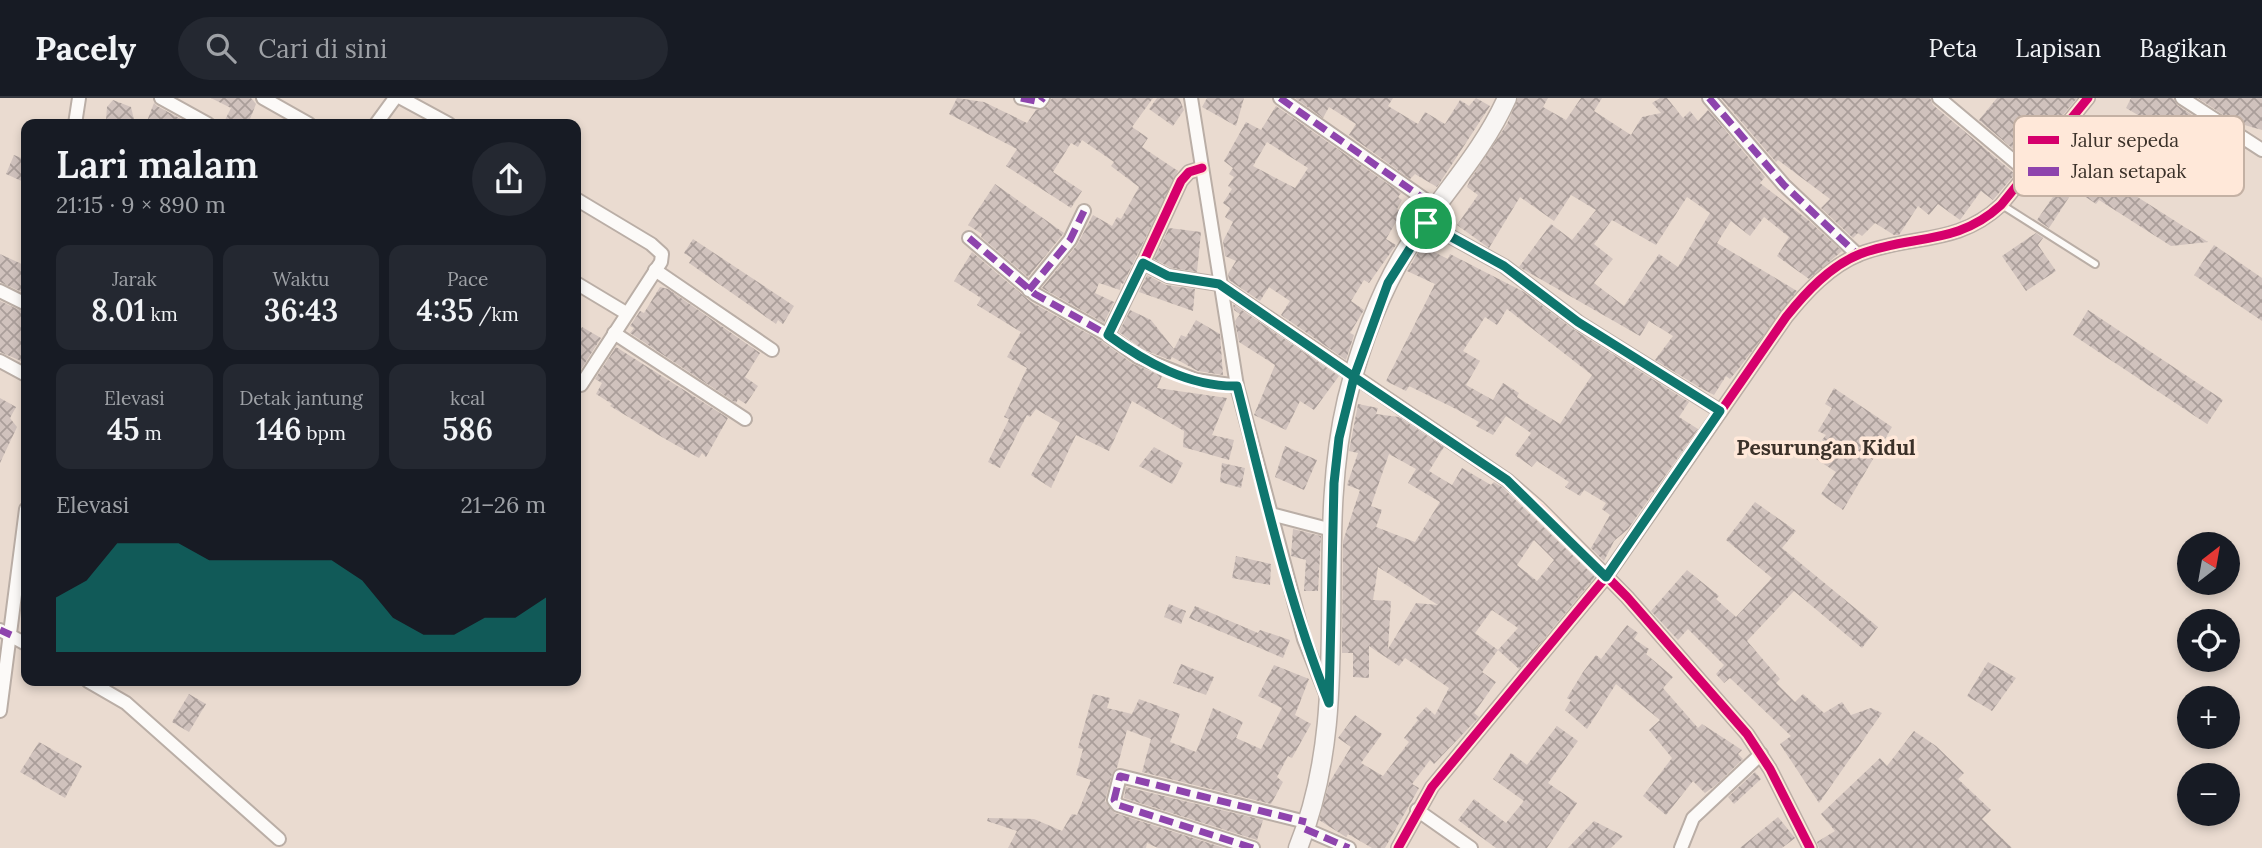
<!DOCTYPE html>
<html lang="id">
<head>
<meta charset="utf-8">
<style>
  body { margin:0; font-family:Lora,serif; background:#242831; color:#f1f3f6; height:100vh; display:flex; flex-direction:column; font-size:26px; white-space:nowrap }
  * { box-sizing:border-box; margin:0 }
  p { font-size:23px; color:#9ea1a6 }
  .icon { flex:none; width:38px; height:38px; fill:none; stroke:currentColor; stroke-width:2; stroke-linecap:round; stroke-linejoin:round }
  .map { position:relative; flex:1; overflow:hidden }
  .drawer { position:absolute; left:21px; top:21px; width:560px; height:567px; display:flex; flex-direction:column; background:#171b24; border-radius:14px; box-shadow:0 4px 10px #0003 }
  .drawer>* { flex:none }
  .needle { width:46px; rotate:31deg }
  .tools { position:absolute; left:2177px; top:434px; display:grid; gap:14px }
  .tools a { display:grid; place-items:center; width:63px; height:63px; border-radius:50%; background:#171b24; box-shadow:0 4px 10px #0003; font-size:35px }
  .pin { position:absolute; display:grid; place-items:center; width:60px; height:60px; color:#fff; margin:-30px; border:4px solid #fff; border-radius:50%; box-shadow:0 2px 7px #0007 }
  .round { display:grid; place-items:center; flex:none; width:74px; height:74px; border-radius:37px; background:#242831 }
  .summary { display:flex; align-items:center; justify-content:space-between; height:119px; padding:0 35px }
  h1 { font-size:38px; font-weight:600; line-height:52px }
  .figures { display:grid; grid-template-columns:repeat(3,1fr); gap:10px; height:119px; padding:7px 35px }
  .figures div { display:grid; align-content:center; border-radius:14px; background:#242831; text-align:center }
  .figures b { font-size:30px; font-weight:600 }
  .figures small { font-size:19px; font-weight:400 }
  .figures p { font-size:19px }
  .chart { height:196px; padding:14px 35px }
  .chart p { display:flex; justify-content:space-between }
  .chart svg { width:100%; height:126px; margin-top:7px; fill:#0f766e; opacity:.7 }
  header { display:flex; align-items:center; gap:42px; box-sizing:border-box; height:98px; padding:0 35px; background:#171b24; border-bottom:2px solid #363941 }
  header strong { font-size:33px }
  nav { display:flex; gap:38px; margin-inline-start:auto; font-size:24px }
  .search { width:490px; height:63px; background:#242831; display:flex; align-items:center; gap:18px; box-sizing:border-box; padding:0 24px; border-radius:38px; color:#9ea1a6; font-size:26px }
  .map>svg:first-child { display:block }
  .building { fill:url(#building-cross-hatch); fill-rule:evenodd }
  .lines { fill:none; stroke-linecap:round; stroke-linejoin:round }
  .lane-casing { stroke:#baaea6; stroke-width:10 }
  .street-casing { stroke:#baaea6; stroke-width:16 }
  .secondary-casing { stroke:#baaea6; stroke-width:21 }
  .lane { stroke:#fcfaf8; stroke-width:6 }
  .street { stroke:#fcfaf8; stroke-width:12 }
  .secondary { stroke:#f8f5f3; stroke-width:18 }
  .quiet { stroke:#8e44ad; stroke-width:7; stroke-dasharray:14 7; stroke-linecap:butt }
  .cycleway-casing { stroke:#ffe8d9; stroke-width:13 }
  .cycleway { stroke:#d6006c; stroke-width:9 }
  .route-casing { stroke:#fff; stroke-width:14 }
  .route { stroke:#0f766e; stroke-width:9 }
  .labels { text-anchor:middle; stroke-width:7; stroke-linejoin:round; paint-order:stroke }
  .quarter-label { font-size:21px; font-weight:bold; fill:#3b3129; stroke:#ffe8d9 }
  .key { fill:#ffe8d9; stroke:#c4b1a4; stroke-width:2 }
  .key-label { font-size:19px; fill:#3b3129 }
</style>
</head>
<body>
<header>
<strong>Pacely</strong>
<div class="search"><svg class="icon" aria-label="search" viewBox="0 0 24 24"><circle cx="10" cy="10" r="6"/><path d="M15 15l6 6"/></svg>Cari di sini</div>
<nav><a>Peta</a><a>Lapisan</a><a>Bagikan</a></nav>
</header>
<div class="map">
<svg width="2262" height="750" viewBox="0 0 2262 750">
  <defs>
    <pattern id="building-cross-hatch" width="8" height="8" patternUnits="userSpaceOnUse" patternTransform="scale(1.75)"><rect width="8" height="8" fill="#d0c2bd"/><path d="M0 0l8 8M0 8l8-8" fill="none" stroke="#aa9e9a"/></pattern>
  </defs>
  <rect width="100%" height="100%" fill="#eadbd0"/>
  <!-- building -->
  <g class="building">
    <polygon points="211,0 251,0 256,6 248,26 223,26 231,10"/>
    <polygon points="957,0 984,4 1027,25 1036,12 1047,9 1052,0 1153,0 1132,29 1148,40 1142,49 1178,73 1123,186 1121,185 1120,192 1099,185 1095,195 1114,204 1104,225 1042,190 1077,147 1093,117 1112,128 1117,119 1121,121 1139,89 1111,68 1114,64 1082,42 1078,49 1071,45 1053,74 1082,93 1071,110 1006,68 1017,51 949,16"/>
    <polygon points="1157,0 1179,0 1184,12 1173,28 1149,11"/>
    <polygon points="1207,0 1244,0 1236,28 1202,9"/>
    <polygon points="1295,0 1393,0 1388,8 1418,26 1425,14 1445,26 1460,2 1469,8 1476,0 1490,8 1437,89 1415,76 1410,81 1349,37 1356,26 1329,9 1323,20"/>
    <path d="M1518 0H1548L1543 9 1566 22 1581 0H1602L1594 13 1631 37 1642 19 1661 15 1652 5 1660 0H1667L1683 20 1690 13 1698 23 1708 12 1765 79 1760 85 1808 122 1842 153 1809 181 1777 158 1789 139 1764 119 1750 138 1731 123 1717 145 1797 193 1740 269 1730 281 1726 278 1714 297 1699 289 1655 262 1673 238 1649 223 1640 238 1519 169 1551 126 1572 142 1596 112 1571 97 1554 123 1520 99 1489 150 1457 127 1478 97 1467 89 1470 82 1507 26ZM1687 99 1710 115 1678 169 1659 156 1624 208 1594 185 1613 161 1594 146 1612 122 1656 147Z"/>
    <polygon points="1721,0 1930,0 1933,7 2015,76 1993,102 1981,93 1960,122 1938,106 1929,117 1918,108 1899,137 1894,137 1875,125 1862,138 1858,135 1853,140 1821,110 1830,101 1778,62 1776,64"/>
    <polygon points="1997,0 2077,0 2026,62 1979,22"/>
    <polygon points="2131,0 2173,0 2177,7 2225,39 2215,63 2167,31 2165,33 2126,10"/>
    <polygon points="2198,0 2262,0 2262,32 2234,24"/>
    <polygon points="113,2 131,9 135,26 116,26 106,22 107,9"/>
    <polygon points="154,5 157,8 190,26 147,23"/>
    <path d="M1276 8 1401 95 1398 99 1402 102 1397 111 1402 114 1386 141 1396 147 1369 185 1364 182 1351 203 1364 212 1350 235 1354 237 1346 262 1281 217 1290 203 1269 189 1260 203 1229 182 1228 176 1236 163 1225 158 1223 143 1233 124 1225 119 1230 110 1223 105 1232 91 1228 88 1234 79 1229 76 1233 70 1224 63 1246 24 1261 32ZM1267 44 1308 70 1295 90 1253 68Z"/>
    <polygon points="14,57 26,62 26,85 6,76"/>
    <polygon points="2091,70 2114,84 2208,144 2171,148 2099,102 2096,106 2077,93"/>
    <polygon points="2066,80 2077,87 2049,130 2037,122"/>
    <polygon points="995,86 1064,135 1028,179 981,139 982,136 968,127"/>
    <polygon points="1169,130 1201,134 1197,174 1171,170 1154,161"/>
    <polygon points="2036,135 2043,140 2038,147 2056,173 2026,193 2002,158"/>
    <polygon points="693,141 794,208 783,226 778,222 776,226 689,165 692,160 684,155"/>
    <polygon points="2214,147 2262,180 2262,223 2194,177"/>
    <path d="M1422 148 1448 161 1450 156 1524 194 1573 231 1689 304 1679 319 1698 331 1628 431 1614 443 1604 463 1591 450 1610 417 1602 411 1606 405 1584 392 1580 398 1565 389 1569 384 1537 363 1532 369 1515 357 1531 335 1506 318 1493 337 1476 328 1479 324 1456 311 1409 288 1406 293 1386 283 1435 186 1407 173ZM1507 211 1592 277 1560 326 1517 299 1519 295 1503 285 1493 302 1466 287 1480 263 1463 253 1485 219 1497 227Z"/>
    <polygon points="972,154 1031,204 1103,244 1133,266 1162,278 1157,290 1227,300 1212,337 1234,342 1229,362 1183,349 1184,333 1132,303 1109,353 1076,337 1051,390 1031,377 1060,325 1036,311 1030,319 1027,317 1000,370 988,364 1009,321 1004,319 1027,270 1007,259 1021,234 977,207 981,200 954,183"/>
    <polygon points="0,156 26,168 26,196 0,184"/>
    <polygon points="1147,177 1166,187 1195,191 1193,213 1139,194"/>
    <polygon points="660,189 668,191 760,255 745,279 758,288 746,306 738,301 736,305 630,235 634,230 630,228 640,213 644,215"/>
    <polygon points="0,203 26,215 26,265 0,254"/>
    <polygon points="1233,206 1339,278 1314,312 1300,303 1286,332 1254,317 1275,267 1239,244 1235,223 1240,216 1234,212"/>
    <polygon points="1130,212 1151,222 1174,251 1181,237 1186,239 1196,222 1220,236 1223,277 1198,273 1172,259 1170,262 1142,251 1119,234"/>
    <polygon points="2088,212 2223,302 2207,326 2073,237"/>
    <polygon points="582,229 601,240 580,273 576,270 576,239"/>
    <polygon points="616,249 728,320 706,359 702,355 699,360 667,342 610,308 612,306 596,296 602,285 595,281"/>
    <polygon points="1834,290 1892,329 1843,412 1821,396 1836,374 1816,361 1826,345 1822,342 1826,337 1818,333 1832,310 1825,306"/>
    <polygon points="0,300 16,309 10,320 17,329 0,365"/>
    <path d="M1358 306 1378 310 1376 316 1399 319 1444 349 1429 373 1452 387 1462 370 1491 387 1494 384 1502 389 1595 479 1519 571 1498 552 1482 574 1496 584 1474 615 1479 619 1434 666 1430 662 1412 686 1419 690 1385 750H1372L1348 736 1346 739 1319 722 1329 685 1351 649 1338 640 1355 617 1382 636 1361 665 1383 678 1409 644 1404 640 1418 622 1416 620 1426 609 1435 617 1449 590 1405 560 1399 568 1369 548V580L1353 579V555H1342L1343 443 1360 392 1347 387 1358 355 1349 353ZM1389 356 1416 371 1408 385 1440 404 1415 444 1376 429 1382 412 1371 408ZM1534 442 1554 462 1537 483 1517 467ZM1378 469 1438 507 1416 505 1388 551 1391 503 1373 502ZM1492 512 1518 530 1498 552 1475 535Z"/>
    <polygon points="1285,348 1317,362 1304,392 1275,379"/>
    <polygon points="1154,349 1183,365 1172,386 1139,368"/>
    <polygon points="1222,365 1245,370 1241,390 1220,384"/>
    <polygon points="1755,404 1796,433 1782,450 1878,529 1862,550 1794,493 1747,543 1780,581 1776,585 1795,604 1803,596 1824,615 1842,604 1851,617 1871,610 1882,615 1819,705 1780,646 1791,638 1730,580 1724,585 1716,576 1724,567 1688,531 1678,542 1651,513 1687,472 1719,498 1716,501 1736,519 1772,480 1726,442"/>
    <polygon points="1293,431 1321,438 1318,493 1304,493 1306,462 1291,458"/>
    <polygon points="1236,458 1271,466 1270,487 1232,480"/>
    <polygon points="1169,506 1186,513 1181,526 1164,519"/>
    <polygon points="1195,508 1258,535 1260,532 1290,542 1283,560 1189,520"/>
    <polygon points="1627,527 1638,535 1634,541 1649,551 1646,556 1673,579 1663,590 1698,630 1702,626 1742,652 1738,656 1743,661 1716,687 1705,695 1693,683 1666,717 1643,698 1672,660 1649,632 1660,622 1616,586 1587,631 1565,612 1571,602 1567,600 1583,574 1596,557 1601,561"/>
    <polygon points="1988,564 2016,580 1992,613 1967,598"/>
    <polygon points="1181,566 1214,579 1206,597 1173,585"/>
    <polygon points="1274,567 1309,581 1295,617 1311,626 1292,660 1288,658 1277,679 1283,684 1271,706 1142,674 1151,641 1127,632 1117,670 1112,676 1105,703 1115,715 1224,750 1158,750 1147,745 1146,750 1008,750 1017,733 987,723 988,720 1034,721 1062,733 1072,716 1077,717 1091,682 1076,677 1083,651 1078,650 1093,596 1110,600 1107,610 1132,616 1139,601 1180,616 1170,644 1196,654 1213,610 1243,624 1236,640 1261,651 1282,610 1258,598"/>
    <polygon points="189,596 206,606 189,634 172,624"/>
    <polygon points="1557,628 1578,643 1548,685 1577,705 1547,750 1496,750 1458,722 1474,701 1506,725 1524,703 1493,681 1511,655 1527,667"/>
    <polygon points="1914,633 1936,648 1964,675 1958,681 1991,712 1982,721 2012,750 1819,750 1817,744 1835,733 1821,716 1880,660 1887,668"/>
    <polygon points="39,644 82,668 65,700 20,674"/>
    <polygon points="1755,674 1761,681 1734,706 1728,699"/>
    <polygon points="1126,689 1263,722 1257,742 1124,700"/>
    <polygon points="1778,719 1795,740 1782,750 1740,750"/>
    <polygon points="1594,723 1623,738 1611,750 1568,750"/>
  </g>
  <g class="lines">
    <!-- lane casing -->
    <g class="lane-casing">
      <polyline id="lane" points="2002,107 2095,166"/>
    </g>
    <!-- street casing -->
    <g class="street-casing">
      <g id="street">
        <polyline points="161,0 208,26"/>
        <polyline points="263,0 309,26"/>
        <polyline points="401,0 449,26"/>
        <polyline points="1021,0 1040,4 1043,0"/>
        <polyline points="1191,0 1237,288 1271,416 1332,432"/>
        <polyline points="1280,0 1437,110"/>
        <polyline points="1709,0 1784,87 1858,157"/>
        <polyline points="1939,0 2027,74"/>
        <polyline points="2182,0 2262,52"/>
        <polyline points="75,26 79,0"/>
        <polyline points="376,26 395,0"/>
        <polyline points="1202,70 1189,74 1181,83 1143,165 1168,178 1219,186 1507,382 1539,410 1627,499 1747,636 1770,671 1810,750"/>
        <polyline points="576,101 651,146 662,156 661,164 581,287"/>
        <polyline points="1426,125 1504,168 1578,224 1720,313"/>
        <polyline points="969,140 1035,196 1108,237 1138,259 1196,282 1237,288"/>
        <polyline points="655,172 772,252"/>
        <polyline points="576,185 626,215"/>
        <polyline points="1029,192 1070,142 1084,113"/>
        <polyline points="0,193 26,206"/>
        <polyline points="614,235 745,321"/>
        <polyline points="1108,237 1143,165"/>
        <polyline points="0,263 26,277"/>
        <polyline points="1271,416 1304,541 1326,596"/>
        <polyline points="0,532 26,546"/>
        <polyline points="88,583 126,605 279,741"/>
        <polyline points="0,613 26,411"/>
        <polyline points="1417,712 1471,750"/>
        <polyline points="1305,731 1349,750"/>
        <polyline points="1253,750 1118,707 1114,702 1120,678 1306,724"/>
        <path d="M1398 750 1432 689 1606 479 1786 219C1806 194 1830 168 1860 156 1912 136 1957 148 2001 107L2088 0"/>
        <polyline points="1681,750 1693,720 1761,656"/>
      </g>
    </g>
    <!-- secondary casing -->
    <g class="secondary-casing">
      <path id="secondary" d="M1298 750C1356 607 1312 449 1347 301 1360 249 1379 195 1408 149 1440 98 1482 56 1507 0"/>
    </g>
    <!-- lane -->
    <use href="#lane" class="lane"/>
    <!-- street -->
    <use href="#street" class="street"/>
    <!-- secondary -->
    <use href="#secondary" class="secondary"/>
    <!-- quiet -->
    <g class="quiet">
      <polyline points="1021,0 1040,4 1043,0"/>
      <polyline points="1280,0 1437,110"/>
      <polyline points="1709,0 1784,87 1858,157"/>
      <polyline points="1426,125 1504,168 1578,224 1720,313"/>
      <polyline points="969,140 1035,196 1108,237 1138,259 1196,282 1237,288"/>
      <polyline points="1029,192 1070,142 1084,113"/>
      <polyline points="1108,237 1143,165"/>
      <polyline points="0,532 11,537"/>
      <polyline points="1305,731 1349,750"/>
      <polyline points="1253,750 1118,707 1114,702 1120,678 1306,724"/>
    </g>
    <!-- cycleway casing -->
    <g class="cycleway-casing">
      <g id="cycleway">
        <polyline points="1202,70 1189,74 1181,83 1143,165 1168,178 1219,186 1507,382 1539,410 1627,499 1747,636 1770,671 1810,750"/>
        <path d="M1398 750 1432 689 1606 479 1786 219C1806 194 1830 168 1860 156 1912 136 1957 148 2001 107L2088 0"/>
      </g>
    </g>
    <!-- cycleway -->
    <use href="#cycleway" class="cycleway"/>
  </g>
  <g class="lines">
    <!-- route casing -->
    <g class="route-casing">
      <path id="route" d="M1426 125 1388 185 1354 279 1219 186 1168 178 1143 165 1108 237C1145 264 1189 289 1237 288 1264 394 1288 503 1329 605L1334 385 1339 340 1354 279 1507 382 1606 479 1720 313 1578 224 1504 168 1426 125"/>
    </g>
    <!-- route -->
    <use href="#route" class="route"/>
  </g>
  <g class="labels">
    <!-- quarter labels -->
    <g class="quarter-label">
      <text x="1826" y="357">Pesurungan Kidul</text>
    </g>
  </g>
  <!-- legend -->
  <rect x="2014" y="18" width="230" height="80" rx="10" class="key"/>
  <rect x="2028" y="38" width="31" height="8" fill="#d6006c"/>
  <rect x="2028" y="69" width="31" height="9" fill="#8e44ad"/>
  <g class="key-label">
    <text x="2071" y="49">Jalur sepeda</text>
    <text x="2071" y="80">Jalan setapak</text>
  </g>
</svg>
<div class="tools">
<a><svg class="needle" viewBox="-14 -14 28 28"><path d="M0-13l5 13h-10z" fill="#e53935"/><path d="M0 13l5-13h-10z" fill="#9ea1a6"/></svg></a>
<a><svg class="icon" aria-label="locate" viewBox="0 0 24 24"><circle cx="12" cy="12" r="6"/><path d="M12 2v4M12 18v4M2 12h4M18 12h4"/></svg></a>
<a>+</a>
<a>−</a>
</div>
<div class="pin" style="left:1426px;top:125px;background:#1e9e55"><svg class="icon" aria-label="arrive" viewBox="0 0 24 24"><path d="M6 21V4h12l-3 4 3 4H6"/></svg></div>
<section class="drawer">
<div class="summary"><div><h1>Lari malam</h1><p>21:15 · 9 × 890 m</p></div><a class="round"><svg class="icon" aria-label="share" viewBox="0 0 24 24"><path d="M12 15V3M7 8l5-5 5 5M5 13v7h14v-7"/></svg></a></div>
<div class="figures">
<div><p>Jarak</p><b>8.01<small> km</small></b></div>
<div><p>Waktu</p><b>36:43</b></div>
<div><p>Pace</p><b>4:35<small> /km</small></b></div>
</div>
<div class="figures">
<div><p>Elevasi</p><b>45<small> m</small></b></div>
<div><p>Detak jantung</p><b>146<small> bpm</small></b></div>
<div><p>kcal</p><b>586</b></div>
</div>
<div class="chart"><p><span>Elevasi</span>21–26 m</p>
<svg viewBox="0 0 160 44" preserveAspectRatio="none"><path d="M0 44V25L10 19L20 6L30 6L40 6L50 12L60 12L70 12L80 12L90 12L100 19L110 32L120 38L130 38L140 32L150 32L160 25V44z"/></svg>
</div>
</section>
</div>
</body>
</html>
